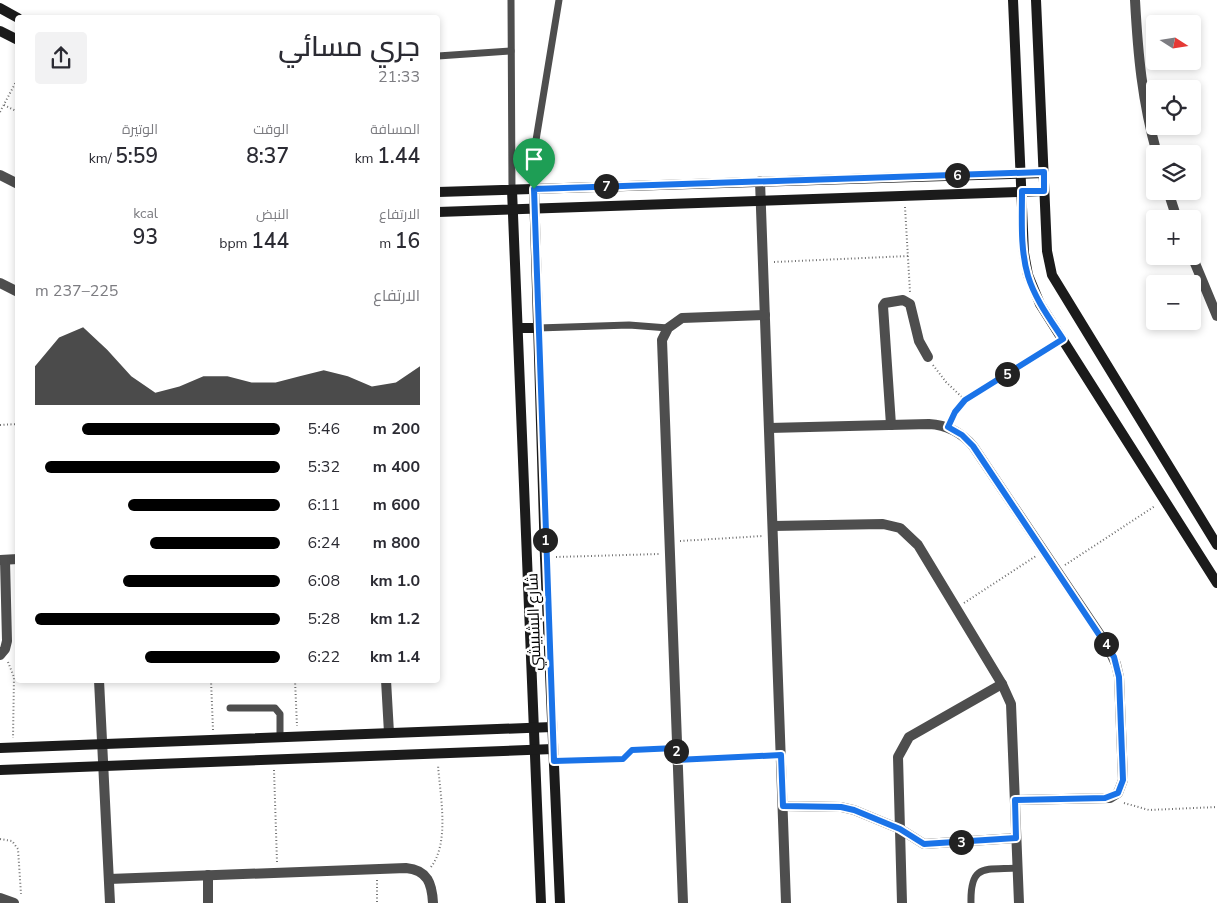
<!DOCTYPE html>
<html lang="ar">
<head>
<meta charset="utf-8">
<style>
  body { margin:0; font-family:"Nunito Sans",Cairo,sans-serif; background:#f2f2f3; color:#2b2b33; direction:rtl; height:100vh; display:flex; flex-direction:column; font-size:19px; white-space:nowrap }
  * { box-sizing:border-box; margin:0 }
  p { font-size:16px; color:#7c7c81 }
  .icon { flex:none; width:28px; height:28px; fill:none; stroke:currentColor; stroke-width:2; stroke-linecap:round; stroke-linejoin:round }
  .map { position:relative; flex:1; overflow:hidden; direction:ltr }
  .panel { position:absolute; left:15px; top:15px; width:425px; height:668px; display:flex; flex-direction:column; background:#fff; border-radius:5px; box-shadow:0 2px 8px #0003; direction:rtl }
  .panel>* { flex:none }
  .needle { width:32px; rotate:102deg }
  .fabs { position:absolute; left:1146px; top:15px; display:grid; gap:10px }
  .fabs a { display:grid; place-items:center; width:55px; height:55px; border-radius:5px; background:#fff; box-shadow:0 2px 8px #0003; font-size:25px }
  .pin { position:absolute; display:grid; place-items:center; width:42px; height:42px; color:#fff; margin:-51px -21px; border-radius:50% 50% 50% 0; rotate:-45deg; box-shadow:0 0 5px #0007 }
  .pin .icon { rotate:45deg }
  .km { position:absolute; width:25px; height:25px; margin:-12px; border-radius:50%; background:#222; color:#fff; font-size:14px; line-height:25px; text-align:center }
  .round { display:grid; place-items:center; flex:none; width:52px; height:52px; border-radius:5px; background:#f2f2f3 }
  .headline { display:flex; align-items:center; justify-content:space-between; height:85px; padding:0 20px }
  h1 { font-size:28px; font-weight:600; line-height:38px }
  .stats { display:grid; grid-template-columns:repeat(3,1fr); gap:8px; height:85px; padding:5px 20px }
  .stats div { display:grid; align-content:center }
  .stats b { font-size:21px; font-weight:600 }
  .stats small { font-size:14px; font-weight:400 }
  .stats p { font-size:14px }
  .chart { height:140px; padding:10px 20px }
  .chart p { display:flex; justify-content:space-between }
  .chart svg { width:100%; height:90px; margin-top:5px; fill:#000; opacity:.7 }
  ul { padding:0 20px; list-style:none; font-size:16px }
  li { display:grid; grid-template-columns:80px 60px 1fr; align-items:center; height:38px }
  li i { height:12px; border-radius:6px; background:#000 }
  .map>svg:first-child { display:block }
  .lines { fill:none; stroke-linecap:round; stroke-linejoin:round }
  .path { stroke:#707070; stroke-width:2; stroke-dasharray:1 2.5; stroke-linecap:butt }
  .lane { stroke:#4e4e4e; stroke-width:7 }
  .street { stroke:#4e4e4e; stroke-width:10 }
  .secondary { stroke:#1b1b1b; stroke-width:10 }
  .route-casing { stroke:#fff; stroke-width:10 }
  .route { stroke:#1a73e8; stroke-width:6 }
  .labels { text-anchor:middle; stroke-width:5; stroke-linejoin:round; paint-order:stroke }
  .street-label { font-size:16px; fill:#000; stroke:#fff }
</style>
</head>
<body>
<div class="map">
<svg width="1217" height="903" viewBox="0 0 1217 903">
  <rect width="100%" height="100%" fill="#fff"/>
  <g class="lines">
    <!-- path -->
    <g class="path">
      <polyline points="4,105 18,112"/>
      <polyline points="0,112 18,78"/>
      <polyline points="905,207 910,292"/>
      <polyline points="774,262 909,256"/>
      <polyline points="933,365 946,382 965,400"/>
      <polyline points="952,418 960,405 971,396 1053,346"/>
      <polyline points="0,425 18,424"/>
      <polyline points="680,541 763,536"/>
      <polyline points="556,557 659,554"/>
      <polyline points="1065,565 1155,506"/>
      <polyline points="964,603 1036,556"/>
      <polyline points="8,662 14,677 13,738"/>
      <polyline points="211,680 213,730"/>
      <polyline points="295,680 297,726"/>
      <polyline points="689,759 769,756"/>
      <polyline points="566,761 623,759 632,750 666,749"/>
      <polyline points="274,770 277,862"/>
      <polyline points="1124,803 1149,810 1217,807"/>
      <polyline points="0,839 12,841 18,849 21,894"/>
      <path d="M431 867C450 842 440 795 438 765"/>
      <polyline points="377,880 377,903"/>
    </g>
    <!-- lane -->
    <g class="lane">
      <polyline points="511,0 512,190"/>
      <polyline points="438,56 511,51"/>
      <polyline points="534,189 536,140 559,0"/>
      <polyline points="538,328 629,325 668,328"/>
      <polyline points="230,708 275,708 280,714 280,737"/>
      <path d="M971 903C970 863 985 870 1018 868"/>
    </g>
    <!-- street -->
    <g class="street">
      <path d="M1135 0C1138 55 1142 100 1157 154"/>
      <polyline points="0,175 18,184"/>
      <polyline points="760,181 786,903"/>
      <polyline points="1168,191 1177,219"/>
      <polyline points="1192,256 1217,316"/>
      <polyline points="0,283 18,292"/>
      <polyline points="891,425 883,306 885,303 903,300 910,304 919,341 928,357"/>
      <path d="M769 428 929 424C947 425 961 432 973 446L1107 645 1116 664 1119 677 1123 780 1118 793 1110 798 1015 800"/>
      <polyline points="773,526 883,524 900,528 918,545 1002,684 1011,704 1019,903"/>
      <polyline points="0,560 18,559"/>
      <polyline points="0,655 5,649 7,641 5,560"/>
      <polyline points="99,680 110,903"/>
      <polyline points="386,680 389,733"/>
      <polyline points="783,806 841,807 854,810 900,829 924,844 1016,838"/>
      <polyline points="208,875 208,903"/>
      <path d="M109 879 406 868C428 870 432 884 433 903"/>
      <polyline points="0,898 14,903"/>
      <polyline points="683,903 662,340 668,328 682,318 765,315"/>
      <polyline points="902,903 898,757 909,737 1002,684"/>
    </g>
    <!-- secondary -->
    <g class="secondary">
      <polyline points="1013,0 1024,253 1028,275 1040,304 1217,583"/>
      <polyline points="1036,0 1047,251 1052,275 1217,545"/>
      <polyline points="0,8 18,18"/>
      <polyline points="0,31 18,40"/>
      <polyline points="534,189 545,558 560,903"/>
      <polyline points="512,190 541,903"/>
      <polyline points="438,192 1044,173"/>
      <polyline points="438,212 1044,191"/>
      <polyline points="518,328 538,328"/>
      <polyline points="0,748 552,727"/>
      <polyline points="0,770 553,749"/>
    </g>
  </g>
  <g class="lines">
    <!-- route casing -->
    <g class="route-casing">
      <path id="route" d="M1044 172V191H1022C1022 219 1020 249 1028 276 1035 299 1050 319 1063 339L965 400 955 412 948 427 962 435 973 446 1114 657 1119 677 1123 780 1118 793 1105 798 1015 800 1016 838 924 844 900 829 854 810 841 807 783 806 781 755 676 760V748L632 750 623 759 554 761 534 189Z"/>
    </g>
    <!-- route -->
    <use href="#route" class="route"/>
  </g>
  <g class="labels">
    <!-- street labels -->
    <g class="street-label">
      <text transform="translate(533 622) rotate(-92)" y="6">شارع البشبيشي</text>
    </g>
  </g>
</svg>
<div class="fabs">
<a><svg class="needle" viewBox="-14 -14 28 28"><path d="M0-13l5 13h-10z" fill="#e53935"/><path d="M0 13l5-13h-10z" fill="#7c7c81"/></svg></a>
<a><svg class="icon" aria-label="locate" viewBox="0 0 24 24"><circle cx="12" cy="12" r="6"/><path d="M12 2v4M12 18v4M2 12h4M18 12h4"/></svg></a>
<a><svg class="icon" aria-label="layers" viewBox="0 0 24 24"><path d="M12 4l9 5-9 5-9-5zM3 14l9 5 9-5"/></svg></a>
<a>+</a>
<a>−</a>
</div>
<div class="pin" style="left:534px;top:189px;background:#1e9e55"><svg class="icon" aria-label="arrive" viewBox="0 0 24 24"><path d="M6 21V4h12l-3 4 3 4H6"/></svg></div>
<b class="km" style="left:545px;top:540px">1</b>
<b class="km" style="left:676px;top:751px">2</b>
<b class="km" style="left:961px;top:842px">3</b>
<b class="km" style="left:1106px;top:644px">4</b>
<b class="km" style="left:1007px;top:374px">5</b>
<b class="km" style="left:957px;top:175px">6</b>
<b class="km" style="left:606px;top:186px">7</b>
<section class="panel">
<div class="headline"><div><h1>جري مسائي</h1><p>21:33</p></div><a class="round"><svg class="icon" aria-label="share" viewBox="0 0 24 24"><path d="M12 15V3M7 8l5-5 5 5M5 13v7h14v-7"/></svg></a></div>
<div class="stats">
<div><p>المسافة</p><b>1.44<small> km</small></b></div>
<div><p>الوقت</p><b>8:37</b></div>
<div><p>الوتيرة</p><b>5:59<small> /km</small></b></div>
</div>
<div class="stats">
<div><p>الارتفاع</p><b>16<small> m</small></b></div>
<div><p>النبض</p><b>144<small> bpm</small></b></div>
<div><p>kcal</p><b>93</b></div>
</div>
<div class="chart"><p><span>الارتفاع</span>225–237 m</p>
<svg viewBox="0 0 160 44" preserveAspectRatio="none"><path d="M0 44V25L10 11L20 6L30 17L40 30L50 38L60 35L70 30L80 30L90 33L100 33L110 30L120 27L130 30L140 35L150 33L160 25V44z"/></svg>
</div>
<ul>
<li><b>200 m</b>5:46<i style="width:81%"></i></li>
<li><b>400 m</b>5:32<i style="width:96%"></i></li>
<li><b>600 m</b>6:11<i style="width:62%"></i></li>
<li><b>800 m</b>6:24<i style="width:53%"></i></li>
<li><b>1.0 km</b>6:08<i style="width:64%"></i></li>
<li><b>1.2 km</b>5:28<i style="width:100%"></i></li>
<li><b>1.4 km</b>6:22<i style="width:55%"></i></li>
</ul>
</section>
</div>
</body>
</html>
